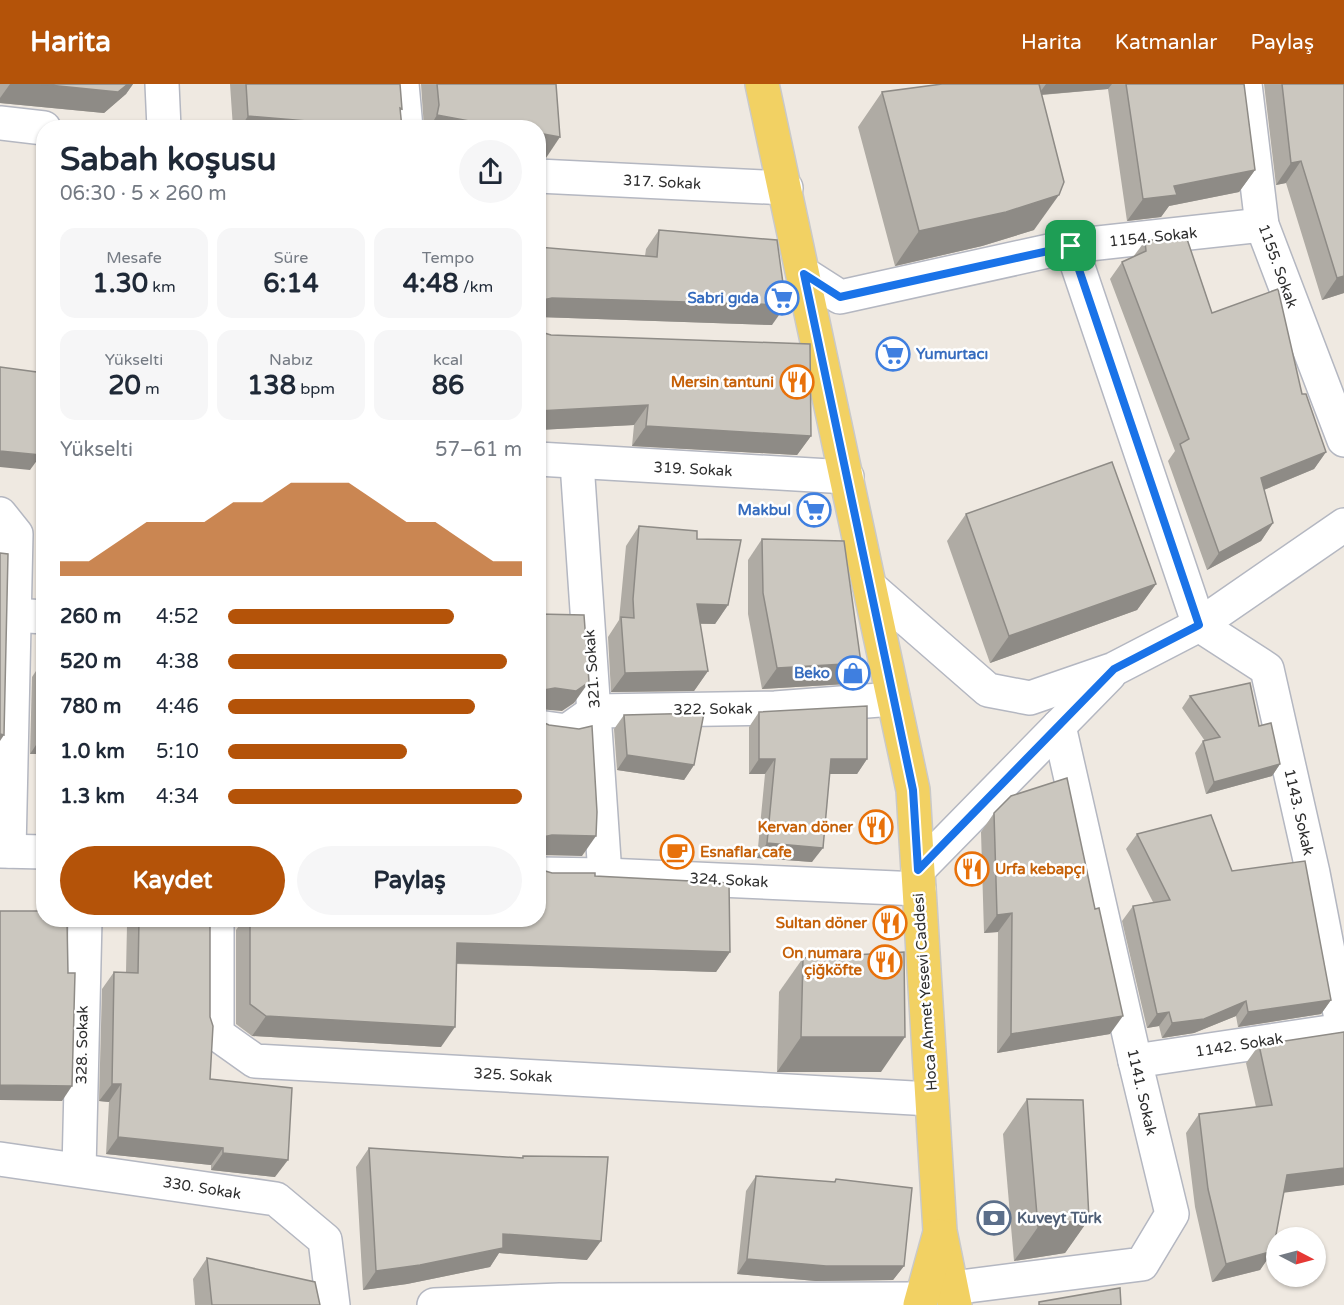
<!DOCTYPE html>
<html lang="tr">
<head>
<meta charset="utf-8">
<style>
  body { margin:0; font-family:"Varela Round",sans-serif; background:#f6f6f7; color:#1f2937; height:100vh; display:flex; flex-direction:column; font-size:22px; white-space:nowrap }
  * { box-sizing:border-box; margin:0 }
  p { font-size:20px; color:#747a83 }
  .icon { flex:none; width:33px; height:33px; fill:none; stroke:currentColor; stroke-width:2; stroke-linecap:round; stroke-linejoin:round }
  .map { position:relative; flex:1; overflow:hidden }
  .panel { position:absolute; left:36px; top:36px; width:510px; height:807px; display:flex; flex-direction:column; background:#fff; border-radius:24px; box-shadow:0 2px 4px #0004 }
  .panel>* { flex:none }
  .needle { width:39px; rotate:96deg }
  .fabs { position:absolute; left:1266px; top:1143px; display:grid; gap:12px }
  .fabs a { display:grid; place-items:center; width:60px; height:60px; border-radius:50%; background:#fff; box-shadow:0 2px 4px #0004; font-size:30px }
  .pin { position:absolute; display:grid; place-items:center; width:51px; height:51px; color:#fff; margin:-26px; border-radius:12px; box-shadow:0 3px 9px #0006 }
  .round { display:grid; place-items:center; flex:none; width:63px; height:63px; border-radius:32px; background:#f6f6f7 }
  .head { display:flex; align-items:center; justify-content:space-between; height:102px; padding:0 24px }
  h1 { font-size:33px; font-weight:800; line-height:45px }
  .stats { display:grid; grid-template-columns:repeat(3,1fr); gap:9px; height:102px; padding:6px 24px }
  .stats div { display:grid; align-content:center; border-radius:15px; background:#f6f6f7; text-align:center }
  .stats b { font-size:26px; font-weight:800 }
  .stats small { font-size:16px; font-weight:400 }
  .stats p { font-size:16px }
  .chart { height:168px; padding:12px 24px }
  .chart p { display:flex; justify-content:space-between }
  .chart svg { width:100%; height:108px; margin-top:6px; fill:#b45309; opacity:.7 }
  .primary-button { display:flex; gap:12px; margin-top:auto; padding:12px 24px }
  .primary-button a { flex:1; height:69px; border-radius:36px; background:#b45309; color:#fff; font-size:24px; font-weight:800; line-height:69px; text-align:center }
  .primary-button a+a { background:#f6f6f7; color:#1f2937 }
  ul { padding:0 24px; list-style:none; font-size:20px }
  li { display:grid; grid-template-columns:96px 72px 1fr; align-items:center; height:45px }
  li i { height:15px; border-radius:8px; background:#b45309 }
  header { display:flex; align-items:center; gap:36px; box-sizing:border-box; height:84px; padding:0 30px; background:#b45309; color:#fff }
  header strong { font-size:28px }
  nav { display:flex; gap:33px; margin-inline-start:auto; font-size:21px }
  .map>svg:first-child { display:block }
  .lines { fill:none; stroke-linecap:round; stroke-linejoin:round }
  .minor-casing { stroke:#b4b7c1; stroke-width:36 }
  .major-casing { stroke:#c9c9c9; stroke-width:36 }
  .minor { stroke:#fff; stroke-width:33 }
  .major { stroke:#f2d163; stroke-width:33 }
  .wall { fill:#afaba4 }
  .shaded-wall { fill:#8e8b86 }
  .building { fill:#cbc7bf; stroke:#8e8b86; stroke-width:1.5 }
  .route-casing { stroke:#fff; stroke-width:12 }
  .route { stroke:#1a73e8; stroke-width:8 }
  .labels { text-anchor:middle; stroke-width:5; stroke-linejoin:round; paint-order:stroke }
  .street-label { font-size:15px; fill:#2e2e2e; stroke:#fff }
  .shop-label { font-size:15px; font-weight:bold; fill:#366cbe; stroke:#fff; text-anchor:end }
  .food-label { font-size:15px; font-weight:bold; fill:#c56008; stroke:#fff; text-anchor:end }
  .service-label { font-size:15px; font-weight:bold; fill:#4e5e75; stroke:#fff; text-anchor:start }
</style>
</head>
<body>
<header>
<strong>Harita</strong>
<nav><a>Harita</a><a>Katmanlar</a><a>Paylaş</a></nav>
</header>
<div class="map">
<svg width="1344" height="1221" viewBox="0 0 1344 1221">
  <rect width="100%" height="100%" fill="#efe9e1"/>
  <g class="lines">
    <!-- minor casing -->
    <g class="minor-casing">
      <g id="minor">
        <polyline points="162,0 164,44"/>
        <polyline points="402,0 406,44"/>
        <polyline points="1245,0 1262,141 1344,356"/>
        <polyline points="0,39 44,44"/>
        <polyline points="538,92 786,104"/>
        <polyline points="1071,162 1199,541 1267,585 1313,789 1344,950"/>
        <polyline points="804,190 840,213 1071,162 1262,141"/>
        <polyline points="538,375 847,393"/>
        <polyline points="577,379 605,791"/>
        <polyline points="0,430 16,450 9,767"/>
        <polyline points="870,503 988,606 1030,614 1114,585 1199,541 1344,441"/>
        <polyline points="14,531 44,533"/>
        <polyline points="538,643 567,647 595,627 775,624 893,615"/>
        <polyline points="0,767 44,768"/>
        <polyline points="918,786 1109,591"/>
        <polyline points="538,790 605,791 919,805"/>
        <polyline points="217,836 217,950 255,977 931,1015"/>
        <polyline points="1135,977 1343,946"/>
        <polyline points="0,1075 276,1115 325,1156 333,1221"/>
        <polyline points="79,1086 85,836"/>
        <polyline points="952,1204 1142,1180 1172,1130 1135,977 1059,642"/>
        <polyline points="434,1221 560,1216 921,1215"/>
      </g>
    </g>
    <!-- major casing -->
    <g class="major-casing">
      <g id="major">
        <polyline points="762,0 913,706 940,1147 955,1221"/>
        <polyline points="920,1221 939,1152"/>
      </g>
    </g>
    <!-- minor -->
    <use href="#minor" class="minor"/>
    <!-- major -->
    <use href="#major" class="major"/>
  </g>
  <!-- wall -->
  <g class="wall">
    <polygon points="0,0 133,0 126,10 104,29 0,19"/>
    <polygon points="230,0 400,0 402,25 400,27 402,44 233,44"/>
    <polygon points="421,0 556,0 546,74 538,72 538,44 424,44"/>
    <polygon points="942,0 1244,0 1255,86 1239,108 1169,122 1161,133 1127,137 1108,5 1042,11 1034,146 982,162 895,182 858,43 882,8"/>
    <polygon points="1264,0 1344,0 1344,209 1322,216 1286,99 1276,101"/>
    <polygon points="659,146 772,241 539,233 645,172 646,165"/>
    <polygon points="1145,157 1212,229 1302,310 1326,368 1314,385 1264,406 1273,439 1261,457 1207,486 1168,377 1175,367 1110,195 1122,178 1133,173"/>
    <polygon points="538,245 541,248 811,352 797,371 632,362 634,341 538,346"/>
    <polygon points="966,430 1156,500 1137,526 990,579 947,457"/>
    <polygon points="639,442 728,521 715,540 700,540 708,587 694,607 611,608 608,553 619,536 626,462"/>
    <polygon points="762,455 846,600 762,605 748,530 748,476"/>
    <polygon points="42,578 44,670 30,670 32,593"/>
    <polygon points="1190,612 1259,642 1280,680 1272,692 1206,710 1195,669 1203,657 1205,657 1182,624"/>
    <polygon points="759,628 867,675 857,690 829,690 812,778 757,774 765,690 749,690 749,643"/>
    <polygon points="624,631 694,681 684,696 617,686 614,645"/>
    <polygon points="994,729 1095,825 1110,950 997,969 998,848 984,849 981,748"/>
    <polygon points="1137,750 1232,787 1331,916 1321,930 1238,943 1236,932 1194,949 1162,954 1159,942 1147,944 1122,837 1133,822 1153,818 1126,765"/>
    <polygon points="542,786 552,789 595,792 730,868 716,888 456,880 441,963 252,952 236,940 236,846 243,836 538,836"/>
    <polygon points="131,836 210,836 210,995 275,1093 211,1086 211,1081 106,1070 109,1018 99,1017 102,905 114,888 126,888 127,841"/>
    <polygon points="803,874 881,988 777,988 779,908"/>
    <polygon points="1344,948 1344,1101 1284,1108 1273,1167 1260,1186 1212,1198 1195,1123 1186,1049 1199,1030 1256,1023 1246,979 1259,961"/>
    <polygon points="1027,1015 1089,1135 1065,1169 1014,1177 1003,1050"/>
    <polygon points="369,1064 522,1074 523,1072 587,1176 499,1169 490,1183 407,1200 363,1206 356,1083"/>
    <polygon points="756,1092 834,1098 836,1095 904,1182 893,1196 816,1197 737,1190 746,1107"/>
    <polygon points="207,1174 320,1221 195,1221 193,1195"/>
  </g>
  <!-- shaded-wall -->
  <g class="shaded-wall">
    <polygon points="10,0 133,0 126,10 104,29 0,19 0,14"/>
    <polygon points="1046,0 1112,0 1108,5 1038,11"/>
    <polygon points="400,24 402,25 389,43 390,44 240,44 248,32"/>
    <polygon points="437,31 507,44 429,44"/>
    <polygon points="538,49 560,53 546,74 538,72"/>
    <polygon points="1301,77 1286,99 1276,101 1291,79"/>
    <polygon points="1255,86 1239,108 1169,122 1161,133 1127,137 1143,115 1174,102"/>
    <polygon points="1059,111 1034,146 982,162 895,182 919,147"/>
    <polygon points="1344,192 1344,209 1322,216 1337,194"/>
    <polygon points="552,214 786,221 772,241 539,233 538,220 543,216"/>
    <polygon points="648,321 634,341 538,346 538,327"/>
    <polygon points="646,342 811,352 797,371 632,362"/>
    <polygon points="0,367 41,371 30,386 0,383"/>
    <polygon points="1326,368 1314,385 1249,412 1261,394"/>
    <polygon points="1273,439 1261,457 1207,486 1219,469"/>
    <polygon points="1156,500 1137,526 990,579 1009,552"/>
    <polygon points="697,520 728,521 715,540 683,539"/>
    <polygon points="861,579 846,600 762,605 777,584"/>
    <polygon points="708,587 694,607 611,608 625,589"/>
    <polygon points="589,598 574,619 562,627 538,625 538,611 544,606"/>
    <polygon points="0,650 4,651 0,657"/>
    <polygon points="40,655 44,655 44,670 30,670"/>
    <polygon points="627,671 694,681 684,696 617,686"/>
    <polygon points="759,675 775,675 765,690 749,690"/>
    <polygon points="831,675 867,675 857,690 820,690"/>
    <polygon points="1280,680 1272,692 1206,710 1214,698"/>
    <polygon points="552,751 596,752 582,772 538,771 538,758 543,753"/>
    <polygon points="767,759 823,764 812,778 757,774"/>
    <polygon points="1012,829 998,848 984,849 997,831"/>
    <polygon points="457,859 730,868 716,888 443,879"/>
    <polygon points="1331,916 1321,930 1238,943 1248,928"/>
    <polygon points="1246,917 1236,932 1194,949 1162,954 1172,939"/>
    <polygon points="1169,928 1159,942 1147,944 1157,930"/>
    <polygon points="266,932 455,943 441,963 252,952"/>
    <polygon points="1123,932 1110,950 997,969 1011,950"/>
    <polygon points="801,953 905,953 881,988 777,988"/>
    <polygon points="112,1000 121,1000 109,1018 99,1017"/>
    <polygon points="0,1001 72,1002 62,1017 0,1016"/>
    <polygon points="118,1053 223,1064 211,1081 106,1070"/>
    <polygon points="223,1069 288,1076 275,1093 211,1086"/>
    <polygon points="1344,1084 1344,1101 1274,1110 1287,1091"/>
    <polygon points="1089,1135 1065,1169 1014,1177 1038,1143"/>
    <polygon points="503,1150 601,1157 587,1176 499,1169 490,1183 407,1200 363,1206 376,1187"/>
    <polygon points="1273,1167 1260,1186 1212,1198 1226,1180"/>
    <polygon points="747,1175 904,1182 893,1196 816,1197 737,1190"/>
  </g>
  <!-- building -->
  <g class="building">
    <polygon points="39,0 128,0 118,8"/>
    <polygon points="246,0 400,0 402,25 400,24 402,44 390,44 248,32"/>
    <polygon points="437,0 556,0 560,53 538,49 538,44 507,44 437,31 439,21"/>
    <polygon points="942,0 1039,0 1064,98 1059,111 1006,128 919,147 882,8"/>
    <polygon points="1126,0 1244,0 1255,86 1174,102 1177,111 1143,115"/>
    <polygon points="1282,0 1344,0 1344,192 1337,194 1301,77 1291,79"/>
    <polygon points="659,146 777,156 786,221 552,214 543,216 538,220 538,163 657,173"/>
    <polygon points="1186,152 1212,229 1278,205 1302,310 1306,310 1326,368 1261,394 1273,439 1219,469 1180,360 1189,355 1122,178 1146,167 1145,157"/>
    <polygon points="538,245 541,248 551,251 810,260 811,352 646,342 648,321 538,327"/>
    <polygon points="0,283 44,289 44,331 41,371 0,367"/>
    <polygon points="1112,378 1156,500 1009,552 966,430"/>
    <polygon points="639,442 697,447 697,455 741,456 728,521 697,520 708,587 625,589 621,533 634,534 633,515"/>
    <polygon points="762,455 844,457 861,579 777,584 763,509"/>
    <polygon points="0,469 8,470 4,651 0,650"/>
    <polygon points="538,530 584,531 589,598 576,607 555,604 544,606 538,611"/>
    <polygon points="42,578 44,578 44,655 40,655"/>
    <polygon points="1250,599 1259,642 1271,639 1280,680 1214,698 1203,657 1220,653 1190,612"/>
    <polygon points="867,622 867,675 831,675 823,764 767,759 775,675 759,675 759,628"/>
    <polygon points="704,629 694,681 627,671 624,631"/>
    <polygon points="538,635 540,637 549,641 579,645 592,642 597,728 596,752 552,751 543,753 538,758"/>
    <polygon points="1067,694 1095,825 1099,824 1123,932 1011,950 1012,829 997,831 994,729 1011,712"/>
    <polygon points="1211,731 1232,787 1305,777 1331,916 1248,928 1246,917 1204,935 1172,939 1169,928 1157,930 1133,822 1170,816 1137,750"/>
    <polygon points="538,782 542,786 552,789 595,789 595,792 729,799 730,868 457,859 455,943 266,932 250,920 250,836 538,836"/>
    <polygon points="0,827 44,827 44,836 67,836 68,889 75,889 72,1002 0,1001"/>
    <polygon points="139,836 210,836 210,933 213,942 210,995 292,1004 288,1076 223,1069 223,1064 118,1053 121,1000 112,1000 114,888 138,889"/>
    <polygon points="904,868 905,953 801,953 803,874"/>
    <polygon points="1344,948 1344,1084 1287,1091 1273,1167 1226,1180 1208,1105 1199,1030 1272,1021 1259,961"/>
    <polygon points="1027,1015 1083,1016 1089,1135 1038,1143"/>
    <polygon points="369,1064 523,1074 523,1072 608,1073 601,1157 503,1150 503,1164 420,1181 376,1187"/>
    <polygon points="756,1092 835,1098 836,1095 912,1104 904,1182 826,1182 747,1175"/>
    <polygon points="207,1174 315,1198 320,1221 212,1221"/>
    <polygon points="1120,1204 1121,1221 1039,1221 1039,1218"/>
  </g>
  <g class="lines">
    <!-- route casing -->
    <g class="route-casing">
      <polygon id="route" points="1071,162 1199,541 1114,585 918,786 913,706 804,190 840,213"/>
    </g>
    <!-- route -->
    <use href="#route" class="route"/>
  </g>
  <!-- icons -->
  <defs>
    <g id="supermarket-ring" transform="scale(1.725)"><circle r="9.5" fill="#fff" stroke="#3f7fe0" stroke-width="1.5"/><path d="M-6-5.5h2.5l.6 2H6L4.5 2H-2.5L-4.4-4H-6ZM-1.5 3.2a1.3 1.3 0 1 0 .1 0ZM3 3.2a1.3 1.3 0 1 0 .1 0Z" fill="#3f7fe0"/></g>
    <g id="restaurant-ring" transform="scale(1.725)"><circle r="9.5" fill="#fff" stroke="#e8710a" stroke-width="1.5"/><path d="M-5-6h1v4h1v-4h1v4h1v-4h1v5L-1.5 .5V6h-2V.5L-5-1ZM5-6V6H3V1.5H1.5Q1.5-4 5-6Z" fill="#e8710a"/></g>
    <g id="shop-ring" transform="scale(1.725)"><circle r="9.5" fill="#fff" stroke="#3f7fe0" stroke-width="1.5"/><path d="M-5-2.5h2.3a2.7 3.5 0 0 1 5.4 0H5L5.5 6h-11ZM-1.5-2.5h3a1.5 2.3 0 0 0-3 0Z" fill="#3f7fe0"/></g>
    <g id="cafe-ring" transform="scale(1.725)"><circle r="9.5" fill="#fff" stroke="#e8710a" stroke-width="1.5"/><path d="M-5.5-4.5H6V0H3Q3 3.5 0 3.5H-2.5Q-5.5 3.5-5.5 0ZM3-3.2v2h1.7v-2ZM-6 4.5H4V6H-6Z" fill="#e8710a"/></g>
    <g id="bank-ring" transform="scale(1.725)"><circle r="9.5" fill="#fff" stroke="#5c6f8a" stroke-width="1.5"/><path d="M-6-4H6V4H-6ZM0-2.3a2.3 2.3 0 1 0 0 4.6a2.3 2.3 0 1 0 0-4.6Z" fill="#5c6f8a"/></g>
  </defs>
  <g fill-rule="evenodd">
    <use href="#supermarket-ring" x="782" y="214"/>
    <use href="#supermarket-ring" x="893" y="270"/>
    <use href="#restaurant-ring" x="797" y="298"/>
    <use href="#supermarket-ring" x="814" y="426"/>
    <use href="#shop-ring" x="853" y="589"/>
    <use href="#restaurant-ring" x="876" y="743"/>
    <use href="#cafe-ring" x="677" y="768"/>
    <use href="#restaurant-ring" x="972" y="785"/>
    <use href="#restaurant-ring" x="890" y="839"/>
    <use href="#restaurant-ring" x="885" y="878"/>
    <use href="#bank-ring" x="994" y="1134"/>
  </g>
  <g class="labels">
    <!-- street labels -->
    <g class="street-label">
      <text transform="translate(662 98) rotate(3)" y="5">317. Sokak</text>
      <text transform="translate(1153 153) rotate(-6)" y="5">1154. Sokak</text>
      <text transform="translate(1278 182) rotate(70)" y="5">1155. Sokak</text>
      <text transform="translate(693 385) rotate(3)" y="5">319. Sokak</text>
      <text transform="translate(592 585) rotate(-94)" y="5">321. Sokak</text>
      <text transform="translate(713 625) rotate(-1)" y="5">322. Sokak</text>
      <text transform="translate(1299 728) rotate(77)" y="5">1143. Sokak</text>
      <text transform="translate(729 796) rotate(3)" y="5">324. Sokak</text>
      <text transform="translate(925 908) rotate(-94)" y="5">Hoca Ahmet Yesevi Caddesi</text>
      <text transform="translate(82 961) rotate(-89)" y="5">328. Sokak</text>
      <text transform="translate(1239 961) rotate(-9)" y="5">1142. Sokak</text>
      <text transform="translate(513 991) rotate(3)" y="5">325. Sokak</text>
      <text transform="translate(1142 1008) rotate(77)" y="5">1141. Sokak</text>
      <text transform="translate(202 1104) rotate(9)" y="5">330. Sokak</text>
    </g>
    <!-- shop labels -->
    <g class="shop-label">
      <text x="759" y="219">Sabri gıda</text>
      <text x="916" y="275" text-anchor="start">Yumurtacı</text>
      <text x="791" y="431">Makbul</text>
      <text x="830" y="594">Beko</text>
    </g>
    <!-- food labels -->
    <g class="food-label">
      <text x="774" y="303">Mersin tantuni</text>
      <text x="853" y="748">Kervan döner</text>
      <text x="700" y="773" text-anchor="start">Esnaflar cafe</text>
      <text x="995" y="790" text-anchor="start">Urfa kebapçı</text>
      <text x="867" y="844">Sultan döner</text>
      <text x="862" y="874">On numara<tspan x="862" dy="17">çiğköfte</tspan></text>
    </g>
    <!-- service labels -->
    <g class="service-label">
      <text x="1017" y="1139">Kuveyt Türk</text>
    </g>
  </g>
</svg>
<div class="fabs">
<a><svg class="needle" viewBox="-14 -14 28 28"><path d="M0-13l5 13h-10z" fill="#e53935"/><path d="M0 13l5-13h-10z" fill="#747a83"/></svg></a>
</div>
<div class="pin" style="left:1071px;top:162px;background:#1e9e55"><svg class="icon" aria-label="arrive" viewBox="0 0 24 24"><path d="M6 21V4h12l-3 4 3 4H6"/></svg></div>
<section class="panel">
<div class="head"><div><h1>Sabah koşusu</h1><p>06:30 · 5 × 260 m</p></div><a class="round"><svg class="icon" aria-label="share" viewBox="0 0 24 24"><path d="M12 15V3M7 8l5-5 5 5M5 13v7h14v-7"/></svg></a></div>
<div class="stats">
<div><p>Mesafe</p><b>1.30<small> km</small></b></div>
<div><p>Süre</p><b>6:14</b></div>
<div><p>Tempo</p><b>4:48<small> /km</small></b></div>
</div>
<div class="stats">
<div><p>Yükselti</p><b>20<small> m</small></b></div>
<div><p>Nabız</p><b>138<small> bpm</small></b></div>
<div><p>kcal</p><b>86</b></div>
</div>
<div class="chart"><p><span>Yükselti</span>57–61 m</p>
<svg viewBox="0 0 160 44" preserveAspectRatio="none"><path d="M0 44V38L10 38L20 30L30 22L40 22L50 22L60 14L70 14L80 6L90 6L100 6L110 14L120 22L130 22L140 30L150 38L160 38V44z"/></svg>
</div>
<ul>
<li><b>260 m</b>4:52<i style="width:77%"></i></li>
<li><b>520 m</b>4:38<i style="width:95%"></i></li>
<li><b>780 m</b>4:46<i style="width:84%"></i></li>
<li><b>1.0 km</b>5:10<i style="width:61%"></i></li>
<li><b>1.3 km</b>4:34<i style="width:100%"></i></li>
</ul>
<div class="primary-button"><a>Kaydet</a><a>Paylaş</a></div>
</section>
</div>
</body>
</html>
